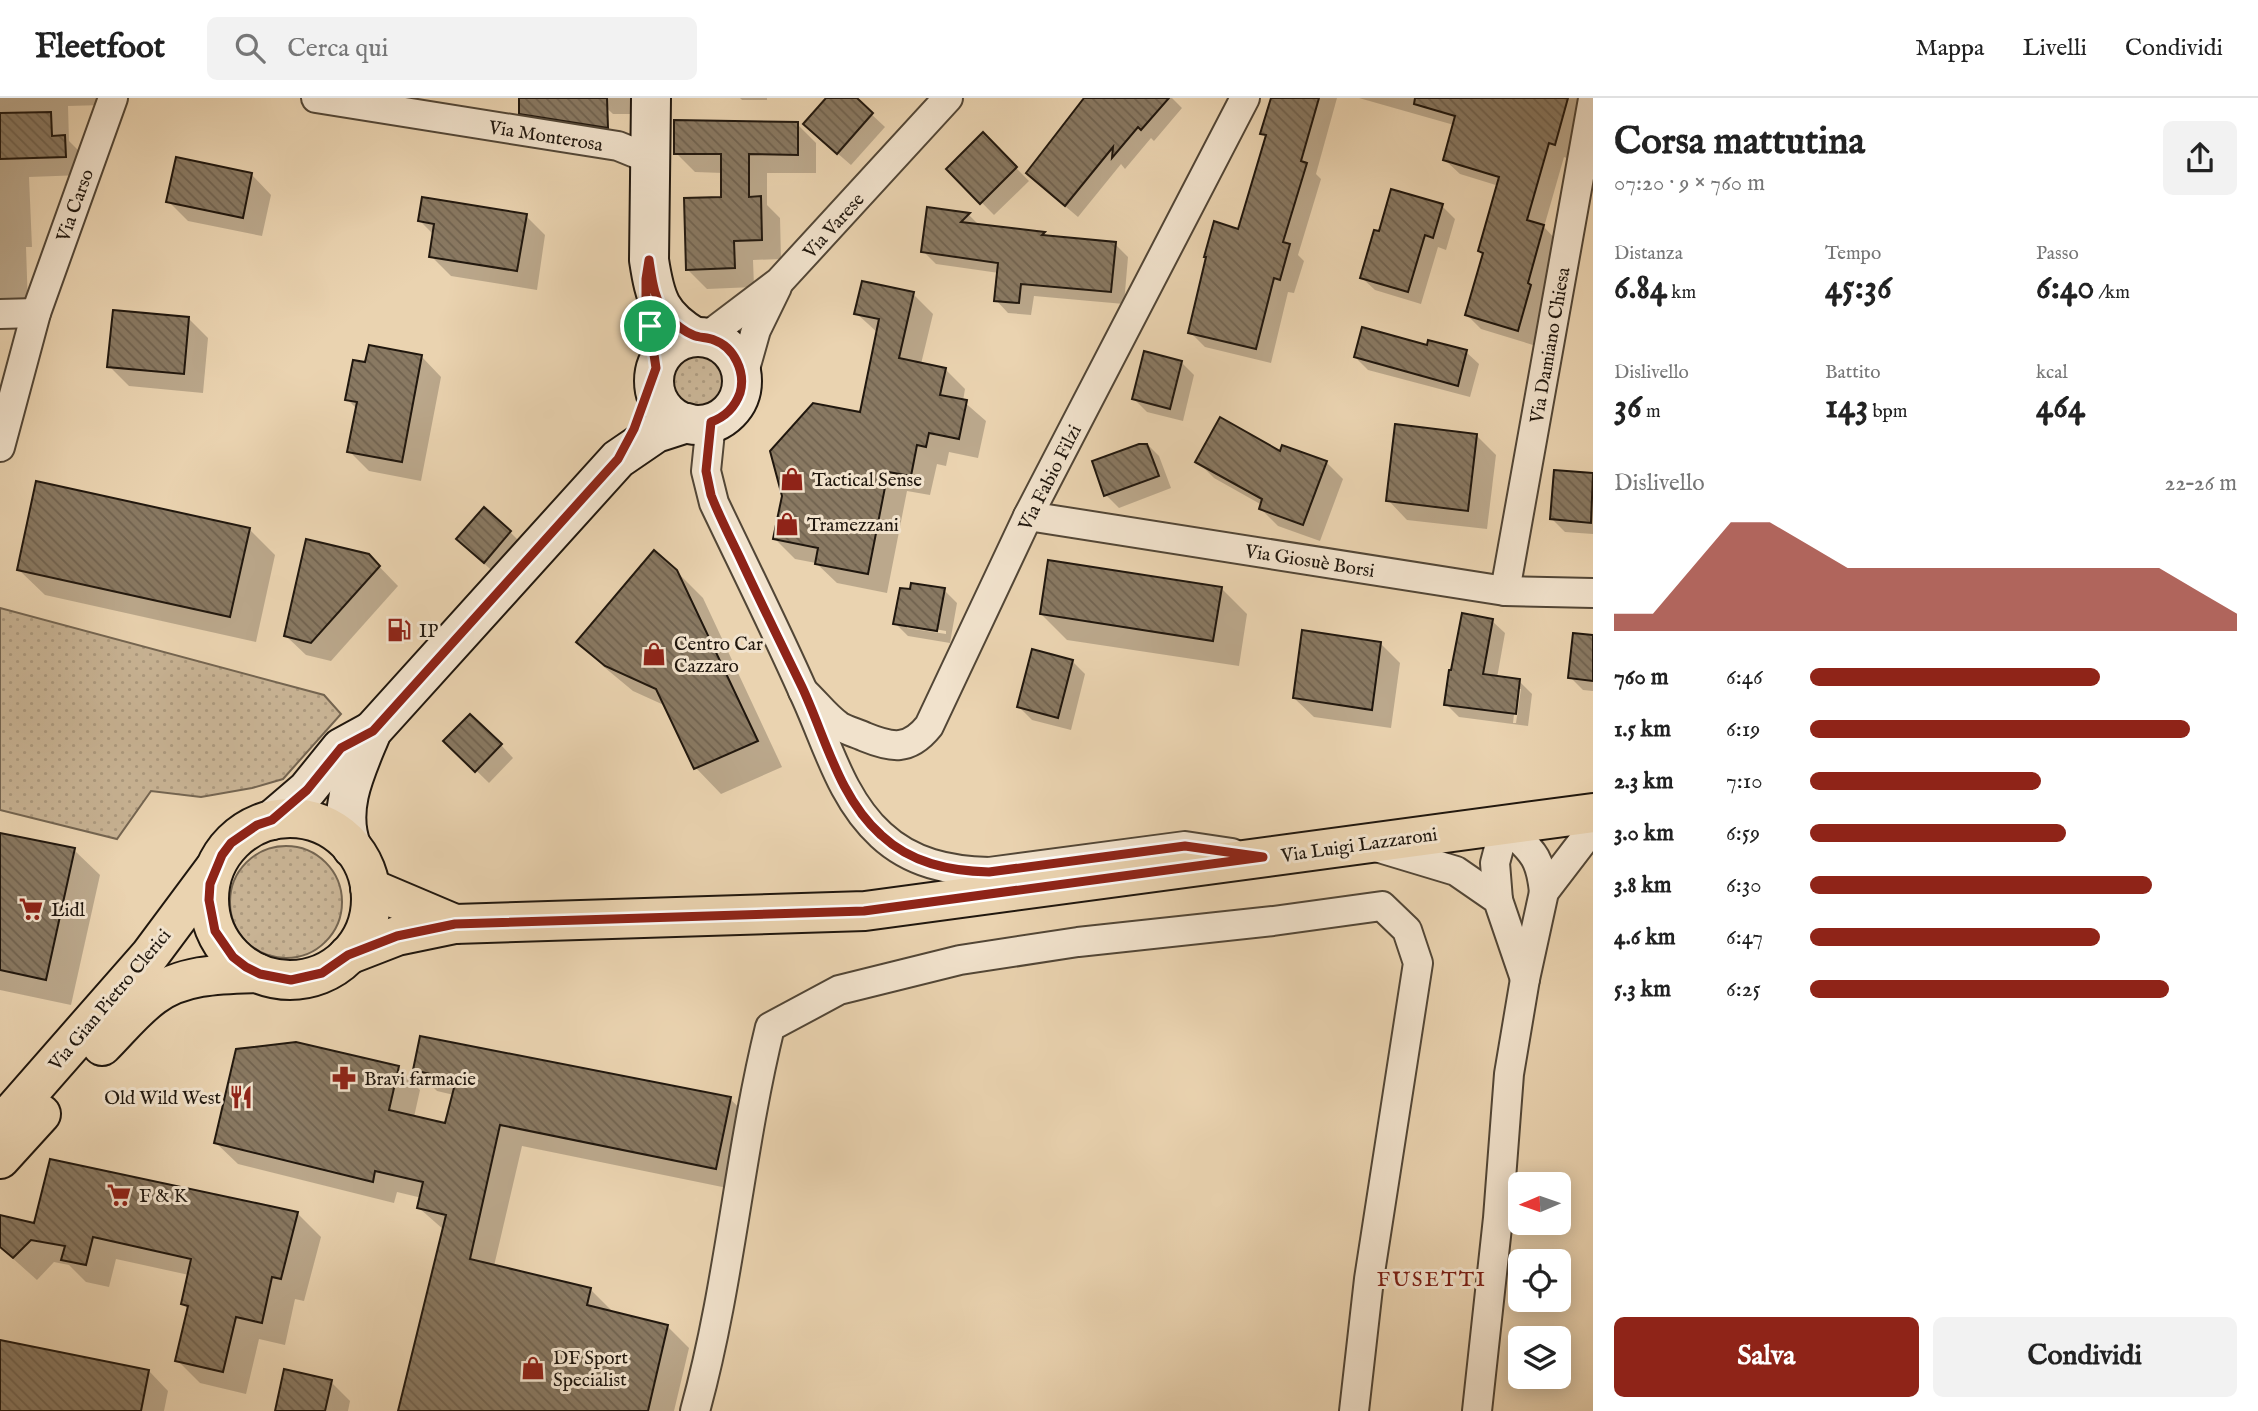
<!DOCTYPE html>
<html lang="it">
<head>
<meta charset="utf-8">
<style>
  body { margin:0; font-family:"IM FELL English",serif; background:#f2f2f2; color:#222; height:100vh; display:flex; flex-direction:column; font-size:26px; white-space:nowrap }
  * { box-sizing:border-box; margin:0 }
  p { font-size:23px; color:#767676 }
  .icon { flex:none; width:38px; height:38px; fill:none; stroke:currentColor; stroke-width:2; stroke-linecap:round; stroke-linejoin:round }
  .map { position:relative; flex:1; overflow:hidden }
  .side { display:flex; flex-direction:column; background:#fff; width:665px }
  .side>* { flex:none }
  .needle { width:46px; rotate:268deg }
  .controls { position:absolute; left:1508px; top:1074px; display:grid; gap:14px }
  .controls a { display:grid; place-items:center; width:63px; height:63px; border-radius:10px; background:#fff; box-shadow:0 4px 18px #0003; font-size:35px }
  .pin { position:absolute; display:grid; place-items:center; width:60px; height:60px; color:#fff; margin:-30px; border:4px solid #fff; border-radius:50%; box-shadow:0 2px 7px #0007 }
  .round { display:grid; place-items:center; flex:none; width:74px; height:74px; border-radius:10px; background:#f2f2f2 }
  .overview { display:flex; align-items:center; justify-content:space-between; height:119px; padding:0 21px }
  h1 { font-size:38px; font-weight:800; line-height:52px }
  .figures { display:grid; grid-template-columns:repeat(3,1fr); gap:10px; height:119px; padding:7px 21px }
  .figures div { display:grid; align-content:center }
  .figures b { font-size:35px; font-weight:800 }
  .figures small { font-size:19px; font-weight:400 }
  .figures p { font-size:19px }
  .chart { height:196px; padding:14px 21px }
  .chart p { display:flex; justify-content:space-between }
  .chart svg { width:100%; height:126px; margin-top:7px; fill:#8f2418; opacity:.7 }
  .button { display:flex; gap:14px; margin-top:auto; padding:14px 21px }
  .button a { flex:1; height:80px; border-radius:10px; background:#8f2418; color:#fff; font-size:28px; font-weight:800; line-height:80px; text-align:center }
  .button a+a { background:#f2f2f2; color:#222 }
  ul { padding:0 21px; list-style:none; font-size:23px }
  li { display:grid; grid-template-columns:112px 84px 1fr; align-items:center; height:52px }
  li i { height:18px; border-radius:9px; background:#8f2418 }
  header { display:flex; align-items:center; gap:42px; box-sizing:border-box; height:98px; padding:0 35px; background:#fff; border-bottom:2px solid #e0e0e0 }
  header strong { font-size:33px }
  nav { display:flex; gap:38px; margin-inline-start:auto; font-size:24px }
  .search { width:490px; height:63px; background:#f2f2f2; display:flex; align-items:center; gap:18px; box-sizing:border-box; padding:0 24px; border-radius:10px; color:#767676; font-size:26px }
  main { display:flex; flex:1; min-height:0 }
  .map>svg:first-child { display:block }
  .grass { fill:url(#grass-dots); stroke:#746551; stroke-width:2 }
  .shadow { fill:#0003; fill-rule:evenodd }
  .building { fill:url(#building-back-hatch); stroke:#20170e; stroke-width:2 }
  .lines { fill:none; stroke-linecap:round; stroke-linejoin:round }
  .street-casing { stroke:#524636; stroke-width:32 }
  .secondary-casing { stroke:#20170e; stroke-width:42 }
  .primary-casing { stroke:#20170e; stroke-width:42 }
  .street { stroke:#f1e2cc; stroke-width:28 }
  .secondary { stroke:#f1e2cc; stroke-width:38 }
  .primary { stroke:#ead3b0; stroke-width:38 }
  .route-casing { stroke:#fff; stroke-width:14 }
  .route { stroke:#8f2418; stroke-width:9 }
  .labels { text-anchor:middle; stroke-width:6; stroke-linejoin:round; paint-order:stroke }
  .street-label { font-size:19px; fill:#20170e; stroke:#f1e2cc }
  .poi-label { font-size:19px; fill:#20170e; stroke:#f1e2cc; text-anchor:start }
  .neighbourhood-label { font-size:21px; letter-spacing:2px; fill:#7a1f14; stroke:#f1e2cc }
</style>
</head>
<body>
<header>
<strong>Fleetfoot</strong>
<div class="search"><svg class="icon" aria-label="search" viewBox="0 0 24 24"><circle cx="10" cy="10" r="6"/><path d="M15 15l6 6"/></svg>Cerca qui</div>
<nav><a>Mappa</a><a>Livelli</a><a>Condividi</a></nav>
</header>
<main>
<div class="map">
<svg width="1593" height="1313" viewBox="0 0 1593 1313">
  <defs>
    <pattern id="grass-dots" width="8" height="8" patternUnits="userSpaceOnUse" patternTransform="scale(1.75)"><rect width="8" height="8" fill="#c8b394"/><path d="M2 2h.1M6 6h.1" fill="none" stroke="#ac997e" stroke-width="1.8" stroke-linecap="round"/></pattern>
    <pattern id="building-back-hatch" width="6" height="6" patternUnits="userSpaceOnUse" patternTransform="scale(1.75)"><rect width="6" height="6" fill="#897962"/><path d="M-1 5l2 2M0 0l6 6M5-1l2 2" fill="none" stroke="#70624f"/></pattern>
  </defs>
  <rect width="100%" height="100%" fill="#ead3b0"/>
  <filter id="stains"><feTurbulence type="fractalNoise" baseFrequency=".00286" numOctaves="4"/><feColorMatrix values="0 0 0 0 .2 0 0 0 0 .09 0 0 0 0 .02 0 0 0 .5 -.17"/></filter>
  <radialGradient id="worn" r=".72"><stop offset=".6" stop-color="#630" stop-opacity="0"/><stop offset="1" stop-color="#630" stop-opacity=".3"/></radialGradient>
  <!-- grass -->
  <g class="grass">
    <circle cx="698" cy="283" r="33"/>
    <polygon points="0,510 324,597 341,616 283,681 252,690 201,699 151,693 117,741 0,712"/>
    <circle cx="286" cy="804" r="56"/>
  </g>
  <!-- shadow -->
  <g class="shadow">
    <polygon points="0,0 102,0 103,7 68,8 69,43 83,57 83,77 29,79 32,149 26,149 28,208 0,208"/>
    <polygon points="596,0 640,0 640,16 613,16"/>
    <polygon points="740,0 767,0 767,2 742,2"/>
    <polygon points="829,0 854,0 885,29 851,67 822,42"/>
    <polygon points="1087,0 1172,0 1182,10 1154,43 1151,40 1125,71 1121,66 1078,119 1040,87"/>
    <polygon points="1272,0 1337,0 1316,76 1321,81 1298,157 1304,163 1294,195 1288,194 1271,265 1205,249 1190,234 1239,133 1267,40 1262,35"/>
    <polygon points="1359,0 1590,0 1569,61 1564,59 1544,129 1558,144 1542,200 1545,203 1533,247 1481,231 1467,217 1484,157 1480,153 1499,88 1460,76 1445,62 1454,27"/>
    <polygon points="796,25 816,45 816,75 767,75 767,107 780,120 781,161 753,162 754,189 707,191 687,171 723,101 723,75 695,74 676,55"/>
    <polygon points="983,37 1029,83 994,117 949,71"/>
    <polygon points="252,77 271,97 262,138 188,123 168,103"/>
    <polygon points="1442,108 1455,121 1446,152 1438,149 1421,206 1375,192 1362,180 1380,135"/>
    <polygon points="928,111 969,117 980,128 1044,135 1048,139 1115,146 1128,159 1124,206 1034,198 1031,217 1008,215 996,202 999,175 936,166 923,153"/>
    <polygon points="526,118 545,137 537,192 451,178 431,158 434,137 420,123"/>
    <polygon points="913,196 933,216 921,266 945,271 965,291 963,303 986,323 978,360 949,354 946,368 937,366 930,397 907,393 887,495 837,485 816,465 795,461 775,441 861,316 878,235 856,215"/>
    <polygon points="189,221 208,240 203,295 129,288 109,268"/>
    <polygon points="1428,249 1466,254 1479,266 1470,299 1368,272 1355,259"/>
    <polygon points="422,259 441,279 421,383 369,373 349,353 357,311 347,301 367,266"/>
    <polygon points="1181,264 1194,277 1183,323 1147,314 1134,301"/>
    <polygon points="1476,337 1496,357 1487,431 1407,422 1388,402"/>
    <polygon points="1146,345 1159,358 1171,390 1119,410 1106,397 1094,365"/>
    <polygon points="1281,355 1326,364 1343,381 1320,443 1278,428 1261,411 1262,407 1214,380 1197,363"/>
    <polygon points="1556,374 1593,377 1593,436 1565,434 1552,421"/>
    <polygon points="249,431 275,457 256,544 45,497 19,472"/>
    <polygon points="510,434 523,447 497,477 471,454"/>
    <polygon points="368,457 398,488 331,563 306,557 286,538"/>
    <polygon points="676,473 703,500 782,669 721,696 696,670 666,608 633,593 604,569 578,544"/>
    <polygon points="1221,490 1247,516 1239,568 1067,542 1041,516"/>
    <path d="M944 492 957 505 950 545 908 538 895 525ZM907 526 946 533V536L907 530Z"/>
    <path d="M1492 523 1505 535 1497 580 1519 583 1532 596 1528 628 1459 619 1446 606ZM1517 591H1521L1516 625H1513Z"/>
    <polygon points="1593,538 1593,593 1583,592 1570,579"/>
    <polygon points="1380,545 1400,565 1391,630 1314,619 1294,600"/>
    <polygon points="1072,563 1085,576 1071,632 1032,622 1019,609"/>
    <polygon points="446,643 501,647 513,660 489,685"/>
    <polygon points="0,737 74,752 100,777 71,907 0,892"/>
    <polygon points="398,970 420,992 414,1019 446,1027 454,997 437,993 415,971 730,1001 752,1022 737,1092 522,1048 494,1168 590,1191 612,1213 667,1228 689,1250 674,1313 400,1313 444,1132 419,1110 422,1100 397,1094 394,1105 238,1066 216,1045"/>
    <polygon points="52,1063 298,1116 321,1139 304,1203 295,1201 285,1247 259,1241 246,1296 200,1285 177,1262 189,1212 183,1205 189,1177 116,1161 109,1189 86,1184 69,1167 54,1164 37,1182 0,1149 0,1119 35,1128"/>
    <polygon points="0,1244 149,1273 168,1293 164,1313 0,1313"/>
    <polygon points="331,1284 350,1303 348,1313 277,1313"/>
  </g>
  <!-- building -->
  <g class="building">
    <polygon points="519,0 607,0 608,30 519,16"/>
    <polygon points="826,0 857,0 873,15 837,56 803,26"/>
    <polygon points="1084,0 1169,0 1141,32 1138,29 1112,60 1113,49 1065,108 1026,75"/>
    <polygon points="1271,0 1319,0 1301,63 1307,65 1283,144 1290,146 1280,182 1274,180 1256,251 1188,235 1206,159 1204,159 1214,123 1238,131 1266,37 1260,36"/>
    <polygon points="1415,0 1568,0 1555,47 1549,45 1527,122 1544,127 1528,185 1531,187 1518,233 1465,217 1483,155 1478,153 1499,79 1443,62 1455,18 1414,6"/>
    <polygon points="51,14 52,38 65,37 66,59 0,61 0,15"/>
    <polygon points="674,22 798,24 798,57 749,56 749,99 761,98 762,142 734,143 735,170 686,172 684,100 721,99 721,56 674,56"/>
    <polygon points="983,34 1017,69 980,106 946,71"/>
    <polygon points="176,59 252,75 243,120 166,104"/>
    <polygon points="1391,91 1443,106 1433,140 1425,137 1408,194 1360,180 1374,132 1379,133"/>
    <polygon points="422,99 527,116 517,173 429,159 434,126 418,123"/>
    <polygon points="927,109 970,115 961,124 1045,134 1042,137 1116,144 1111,194 1021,186 1019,205 994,203 998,165 921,154"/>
    <polygon points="862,183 914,194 899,260 946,270 940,297 967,302 959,341 929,335 926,349 917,347 911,378 888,374 868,476 815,466 818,450 773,441 782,398 770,353 813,305 860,314 879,221 854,216"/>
    <polygon points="113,212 189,219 184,276 107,269"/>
    <polygon points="1362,229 1427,247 1428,242 1467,252 1458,288 1354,259"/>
    <polygon points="369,247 422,257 402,364 347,354 357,304 345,302 353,262 365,264"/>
    <polygon points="1144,253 1182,263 1170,311 1132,301"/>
    <polygon points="1220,319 1280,353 1282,347 1327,363 1303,427 1259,411 1262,401 1195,364"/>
    <polygon points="1395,326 1477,336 1468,413 1386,403"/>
    <polygon points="1139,346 1147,346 1159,378 1104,398 1092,363"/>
    <polygon points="1554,372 1593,375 1591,425 1550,421"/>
    <polygon points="36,383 250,430 230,519 17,472"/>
    <polygon points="484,409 511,433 484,465 456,441"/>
    <polygon points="306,441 369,456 380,468 311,545 284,538"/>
    <polygon points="654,452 677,472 758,643 694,671 656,591 605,568 576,544"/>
    <polygon points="1048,462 1222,489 1213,543 1040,516"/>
    <polygon points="911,485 945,490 937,533 893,526 900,490 910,491"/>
    <polygon points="1462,515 1493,521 1483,576 1520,581 1516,616 1444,607 1449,572 1451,572"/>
    <polygon points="1302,532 1381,544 1372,612 1293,600"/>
    <polygon points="1573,535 1593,537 1593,583 1568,580"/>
    <polygon points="1032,551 1073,562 1058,620 1017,609"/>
    <polygon points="470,616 502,646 475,674 443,643"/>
    <polygon points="0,735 75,750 46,882 0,872"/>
    <polygon points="420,938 731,999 716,1071 500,1027 470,1161 591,1190 587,1207 668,1227 648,1313 398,1313 446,1117 417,1110 423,1084 375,1073 373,1084 214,1045 236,951 296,944 399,968 389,1012 445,1025 456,982 413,972"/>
    <polygon points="50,1061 298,1114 281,1181 272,1179 262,1225 236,1219 223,1274 175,1263 188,1208 181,1206 191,1161 93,1139 86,1167 61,1162 65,1148 31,1142 13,1160 0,1149 0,1117 34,1125"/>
    <polygon points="0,1242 149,1272 141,1313 0,1313"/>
    <polygon points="284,1271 332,1282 325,1313 275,1313"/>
  </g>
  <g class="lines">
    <!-- street casing -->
    <g class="street-casing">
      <g id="street">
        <polyline points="316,0 618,48 650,61"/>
        <polyline points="0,216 36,215"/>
        <polyline points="705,240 779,184 948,0"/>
        <polyline points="741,285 756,232 777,189"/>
        <path d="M711 324 706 373 714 405C744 468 775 530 803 593 826 641 840 700 881 737 911 765 949 773 989 774L1185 748 1232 755"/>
        <polyline points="0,349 36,215 113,0"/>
        <polyline points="1028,418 1505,493 1593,495"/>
        <polyline points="1505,493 1593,1"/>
        <path d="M803 593C815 604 826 619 839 628 847 633 857 635 865 639 892 650 909 653 929 628L1028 418 1245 0"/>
        <polyline points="1373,748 1456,773 1498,802 1525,881"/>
        <path d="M1498 802 1495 765 1505 727C1531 753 1540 756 1544 794"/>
        <path d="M695 1313C730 1187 739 1055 770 929L839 892 960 862 1078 844 1273 823 1382 808 1407 832 1418 865 1369 1181 1354 1313"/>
        <polyline points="1477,1313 1498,1120 1509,976 1525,881 1544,794 1593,730"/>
      </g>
    </g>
    <!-- secondary casing -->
    <g class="secondary-casing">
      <g id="secondary">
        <path d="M651 0 649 162C655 201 660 218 695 239"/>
        <circle cx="698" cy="283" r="44"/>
        <polyline points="272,722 307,692 341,650 372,633"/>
        <path d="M352 750C336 710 357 670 372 633L618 361 656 335 687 325"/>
      </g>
    </g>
    <!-- primary casing -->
    <g class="primary-casing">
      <g id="primary">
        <circle cx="290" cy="801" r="81"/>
        <polyline points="370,790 455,826"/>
        <polyline points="348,857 397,838 455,826 865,813 1593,715"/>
        <path d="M102 948C119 931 134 912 153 898 182 876 222 876 257 875"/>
        <polyline points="0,1028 150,857 214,771"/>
        <polyline points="0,1061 41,1016"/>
      </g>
    </g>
    <!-- street -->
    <use href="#street" class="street"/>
    <!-- secondary -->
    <use href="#secondary" class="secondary"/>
    <!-- primary -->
    <use href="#primary" class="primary"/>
  </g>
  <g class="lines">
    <!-- route casing -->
    <g class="route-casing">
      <path id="route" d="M649 162C652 182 654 202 667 218 674 225 683 233 693 237 699 240 707 239 714 242 734 249 746 274 740 295 735 309 725 319 711 324L706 373 711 397C719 418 730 439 740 460 760 503 781 546 802 589 825 638 839 700 881 737 911 765 949 773 989 774L1185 748 1263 759 864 813 455 826 397 838 348 857 322 875 291 882 260 876 246 869 233 859 215 833 209 802 210 786 222 757 231 745 257 727 272 722 307 692 341 650 373 633 618 361 634 331 656 270 646 203V181Z"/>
    </g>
    <!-- route -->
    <use href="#route" class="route"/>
  </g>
  <!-- icons -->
  <defs>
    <g id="shop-bare" transform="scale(1.89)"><path d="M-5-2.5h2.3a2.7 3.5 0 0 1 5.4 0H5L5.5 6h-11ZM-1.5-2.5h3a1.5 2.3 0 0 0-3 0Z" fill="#8f2418" stroke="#f1e2cc" stroke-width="2.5" paint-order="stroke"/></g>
    <g id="fuel-bare" transform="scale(1.89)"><path d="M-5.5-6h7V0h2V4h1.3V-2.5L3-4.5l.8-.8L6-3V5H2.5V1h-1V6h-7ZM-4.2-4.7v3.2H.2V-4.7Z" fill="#8f2418" stroke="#f1e2cc" stroke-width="2.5" paint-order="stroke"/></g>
    <g id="supermarket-bare" transform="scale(1.89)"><path d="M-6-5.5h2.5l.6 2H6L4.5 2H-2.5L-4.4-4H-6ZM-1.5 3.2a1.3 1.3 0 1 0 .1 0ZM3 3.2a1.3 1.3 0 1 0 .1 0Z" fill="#8f2418" stroke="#f1e2cc" stroke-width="2.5" paint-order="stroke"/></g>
    <g id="pharmacy-bare" transform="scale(1.89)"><path d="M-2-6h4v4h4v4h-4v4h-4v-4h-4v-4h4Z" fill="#8f2418" stroke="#f1e2cc" stroke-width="2.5" paint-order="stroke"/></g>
    <g id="restaurant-bare" transform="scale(1.89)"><path d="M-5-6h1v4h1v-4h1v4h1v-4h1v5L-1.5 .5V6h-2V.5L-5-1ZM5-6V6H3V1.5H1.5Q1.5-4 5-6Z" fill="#8f2418" stroke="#f1e2cc" stroke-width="2.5" paint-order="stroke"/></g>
  </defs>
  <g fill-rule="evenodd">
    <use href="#shop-bare" x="792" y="381"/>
    <use href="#shop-bare" x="787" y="426"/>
    <use href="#fuel-bare" x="399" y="532"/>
    <use href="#shop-bare" x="654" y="556"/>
    <use href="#supermarket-bare" x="31" y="811"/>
    <use href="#pharmacy-bare" x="344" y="980"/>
    <use href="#restaurant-bare" x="241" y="999"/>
    <use href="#supermarket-bare" x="119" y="1097"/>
    <use href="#shop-bare" x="533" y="1270"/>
  </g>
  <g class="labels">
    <!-- street labels -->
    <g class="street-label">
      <text transform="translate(546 37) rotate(9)" y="7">Via Monterosa</text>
      <text transform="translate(74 107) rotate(-70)" y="7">Via Carso</text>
      <text transform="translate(833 127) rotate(-48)" y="7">Via Varese</text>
      <text transform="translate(1549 247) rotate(-80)" y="7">Via Damiano Chiesa</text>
      <text transform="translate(1049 379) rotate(-63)" y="7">Via Fabio Filzi</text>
      <text transform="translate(1310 462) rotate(9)" y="7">Via Giosuè Borsi</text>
      <text transform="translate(1359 746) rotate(-8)" y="7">Via Luigi Lazzaroni</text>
      <text transform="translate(109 901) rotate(-50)" y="7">Via Gian Pietro Clerici</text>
    </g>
    <!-- poi labels -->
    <g class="poi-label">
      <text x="812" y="388">Tactical Sense</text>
      <text x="807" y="433">Tramezzani</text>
      <text x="419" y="539">IP</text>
      <text x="674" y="552">Centro Car<tspan x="674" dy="22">Cazzaro</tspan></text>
      <text x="51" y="818">Lidl</text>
      <text x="364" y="987">Bravi farmacie</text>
      <text x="221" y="1006" text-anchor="end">Old Wild West</text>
      <text x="139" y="1104">F &amp; K</text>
      <text x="553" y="1266">DF Sport<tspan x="553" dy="22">Specialist</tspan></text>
    </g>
    <!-- neighbourhood labels -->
    <g class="neighbourhood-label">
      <text x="1432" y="1188">FUSETTI</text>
    </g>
  </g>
  <rect width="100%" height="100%" filter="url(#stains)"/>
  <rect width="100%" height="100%" fill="url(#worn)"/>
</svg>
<div class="controls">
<a><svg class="needle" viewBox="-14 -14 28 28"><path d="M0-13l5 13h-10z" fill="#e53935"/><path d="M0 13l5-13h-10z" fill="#767676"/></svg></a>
<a><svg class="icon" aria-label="locate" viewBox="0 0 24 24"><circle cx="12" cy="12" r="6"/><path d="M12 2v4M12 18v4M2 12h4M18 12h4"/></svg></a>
<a><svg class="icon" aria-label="layers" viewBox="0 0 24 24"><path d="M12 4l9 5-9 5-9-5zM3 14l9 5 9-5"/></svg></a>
</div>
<div class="pin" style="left:650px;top:228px;background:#1e9e55"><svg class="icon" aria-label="arrive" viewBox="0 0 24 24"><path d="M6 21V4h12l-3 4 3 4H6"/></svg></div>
</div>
<section class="side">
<div class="overview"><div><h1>Corsa mattutina</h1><p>07:20 · 9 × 760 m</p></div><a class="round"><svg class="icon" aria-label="share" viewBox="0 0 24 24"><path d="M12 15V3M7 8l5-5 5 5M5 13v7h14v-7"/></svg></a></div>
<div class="figures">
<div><p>Distanza</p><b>6.84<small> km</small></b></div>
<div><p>Tempo</p><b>45:36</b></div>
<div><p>Passo</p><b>6:40<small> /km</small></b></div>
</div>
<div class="figures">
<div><p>Dislivello</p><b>36<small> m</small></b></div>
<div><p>Battito</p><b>143<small> bpm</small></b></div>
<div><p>kcal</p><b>464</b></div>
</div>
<div class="chart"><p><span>Dislivello</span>22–26 m</p>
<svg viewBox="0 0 160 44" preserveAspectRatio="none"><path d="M0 44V38L10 38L20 22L30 6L40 6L50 14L60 22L70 22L80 22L90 22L100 22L110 22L120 22L130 22L140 22L150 30L160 38V44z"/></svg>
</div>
<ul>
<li><b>760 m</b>6:46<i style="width:68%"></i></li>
<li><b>1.5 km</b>6:19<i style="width:89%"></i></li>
<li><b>2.3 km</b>7:10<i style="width:54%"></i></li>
<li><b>3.0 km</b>6:59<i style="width:60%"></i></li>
<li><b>3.8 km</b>6:30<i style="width:80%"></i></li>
<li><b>4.6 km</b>6:47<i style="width:68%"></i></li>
<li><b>5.3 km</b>6:25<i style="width:84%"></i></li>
</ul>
<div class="button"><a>Salva</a><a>Condividi</a></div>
</section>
</main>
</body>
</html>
